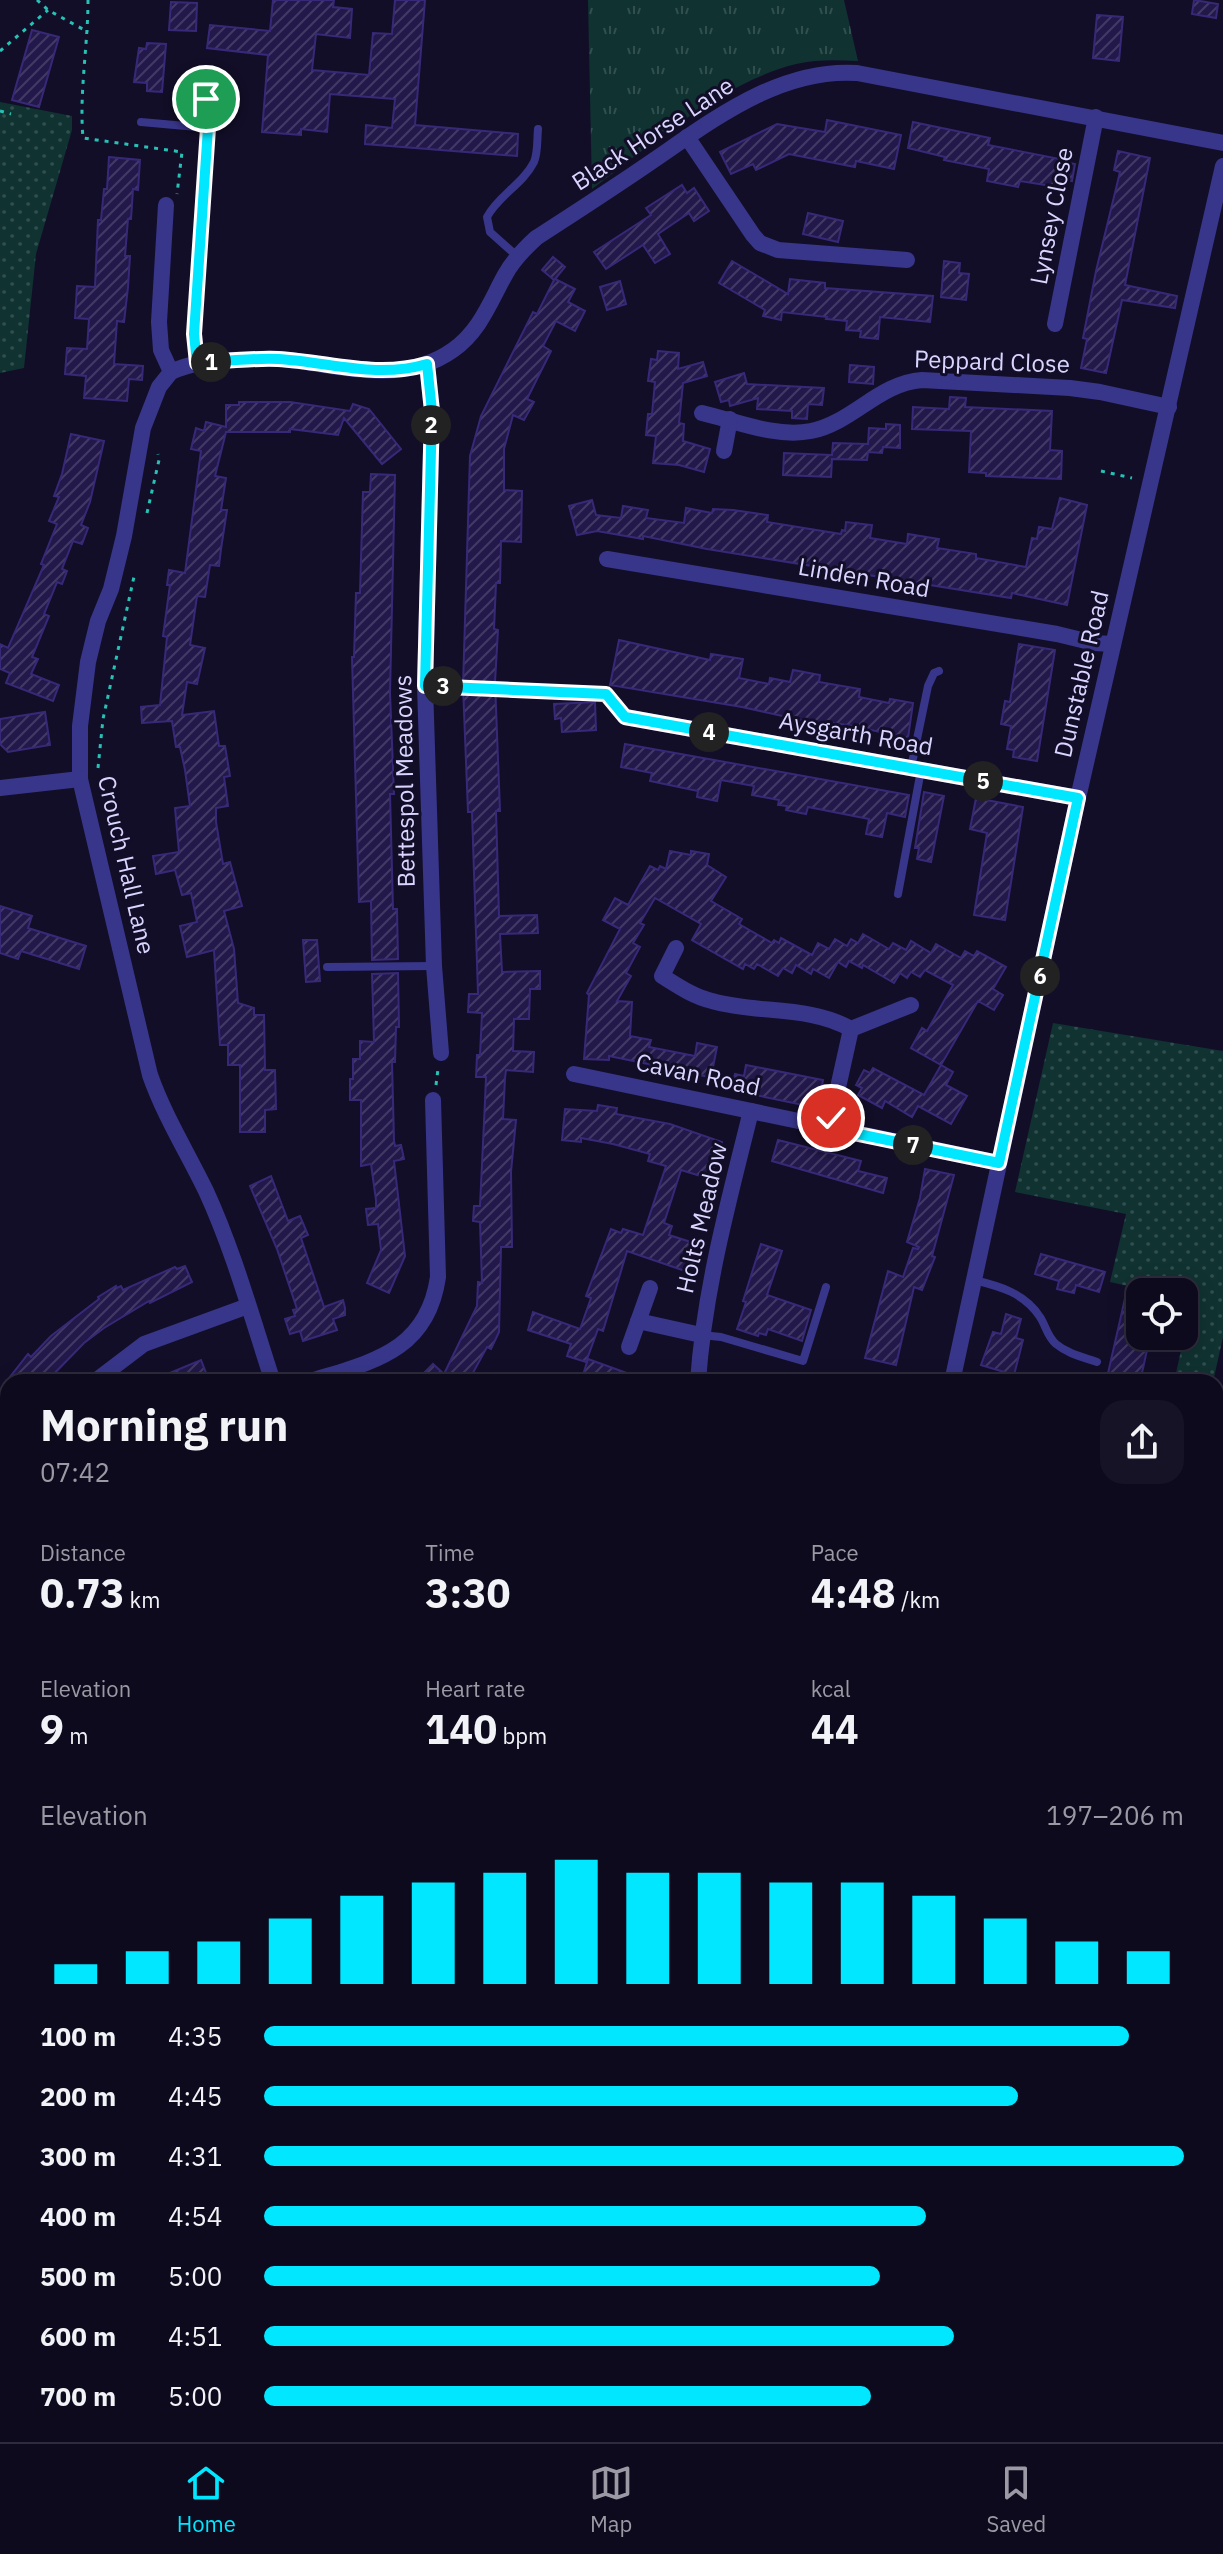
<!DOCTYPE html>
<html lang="en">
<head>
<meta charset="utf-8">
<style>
  body { margin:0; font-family:"IBM Plex Sans",sans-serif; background:#171327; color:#f1f3f6; height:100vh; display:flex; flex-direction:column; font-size:30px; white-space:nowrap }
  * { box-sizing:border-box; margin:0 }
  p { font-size:26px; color:#9b9aa4 }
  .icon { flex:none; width:44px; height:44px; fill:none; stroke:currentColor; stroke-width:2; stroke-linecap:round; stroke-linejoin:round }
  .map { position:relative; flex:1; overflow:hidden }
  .drawer { position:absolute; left:0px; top:1374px; width:1224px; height:1068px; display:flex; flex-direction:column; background:#0e0a1e; border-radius:24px 24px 0 0; box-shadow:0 4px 20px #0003,0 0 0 2px #2e2b3c }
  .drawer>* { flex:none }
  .controls { position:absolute; left:1126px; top:1278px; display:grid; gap:16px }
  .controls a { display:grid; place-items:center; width:72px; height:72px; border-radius:16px; background:#0e0a1e; box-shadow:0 4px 20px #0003,0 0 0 2px #2e2b3c; font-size:40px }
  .pin { position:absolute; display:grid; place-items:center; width:68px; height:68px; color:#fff; margin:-34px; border:4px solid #fff; border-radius:50%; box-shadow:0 2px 8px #0007 }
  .km { position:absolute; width:40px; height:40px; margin:-20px; border-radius:50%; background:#222; color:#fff; font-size:22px; line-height:40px; text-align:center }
  .round { display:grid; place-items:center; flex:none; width:84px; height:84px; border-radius:24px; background:#171327 }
  .headline { display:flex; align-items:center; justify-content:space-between; height:136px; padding:0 40px }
  h1 { font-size:44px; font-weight:800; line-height:60px }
  .stats { display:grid; grid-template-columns:repeat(3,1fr); gap:12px; height:136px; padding:8px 40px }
  .stats div { display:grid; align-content:center }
  .stats b { font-size:40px; font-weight:800 }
  .stats small { font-size:22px; font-weight:400 }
  .stats p { font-size:22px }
  .chart { height:224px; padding:16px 40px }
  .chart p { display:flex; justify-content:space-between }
  .chart svg { width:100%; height:144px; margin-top:8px; stroke:#01e7ff; stroke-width:6 }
  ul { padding:0 40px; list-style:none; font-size:26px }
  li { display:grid; grid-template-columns:128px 96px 1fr; align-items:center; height:60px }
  li i { height:20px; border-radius:10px; background:#01e7ff }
  .tabs { display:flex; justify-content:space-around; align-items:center; height:112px; border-top:2px solid #2e2b3c; background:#0e0a1e; font-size:22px; color:#9b9aa4 }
  .tabs a { display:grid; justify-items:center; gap:4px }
  .tabs .selected { color:#01e7ff }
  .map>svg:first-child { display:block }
  .grass { fill:url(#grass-dots) }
  .park { fill:url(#park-tufts) }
  .building { fill:url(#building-hatch); stroke:#382978; stroke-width:2 }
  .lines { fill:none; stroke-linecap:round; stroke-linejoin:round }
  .path { stroke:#27c1b6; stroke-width:3; stroke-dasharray:4 6; stroke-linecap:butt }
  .service { stroke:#38368a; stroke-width:8 }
  .minor { stroke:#38368a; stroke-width:16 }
  .tertiary { stroke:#38368a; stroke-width:20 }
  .route-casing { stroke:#fff; stroke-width:16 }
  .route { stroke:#01e7ff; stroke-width:10 }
  .labels { text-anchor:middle; stroke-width:6; stroke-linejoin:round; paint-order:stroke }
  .street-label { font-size:24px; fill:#d9d5ff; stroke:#120e28 }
</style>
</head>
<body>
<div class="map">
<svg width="1223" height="2442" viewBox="0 0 1223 2442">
  <defs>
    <pattern id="grass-dots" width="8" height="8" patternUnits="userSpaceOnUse" patternTransform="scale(2)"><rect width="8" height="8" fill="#103231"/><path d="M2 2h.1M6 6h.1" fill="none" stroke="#324f50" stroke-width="1.8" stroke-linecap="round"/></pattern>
    <pattern id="park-tufts" width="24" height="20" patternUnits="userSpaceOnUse" patternTransform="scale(2)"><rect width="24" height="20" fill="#103231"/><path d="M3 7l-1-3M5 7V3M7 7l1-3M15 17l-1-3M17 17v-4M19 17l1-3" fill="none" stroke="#324f50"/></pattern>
    <pattern id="building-hatch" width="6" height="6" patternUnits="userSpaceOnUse" patternTransform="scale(2)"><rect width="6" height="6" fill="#22184a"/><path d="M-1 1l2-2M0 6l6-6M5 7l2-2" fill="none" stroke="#423965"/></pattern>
  </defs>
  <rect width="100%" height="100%" fill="#120e28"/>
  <!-- grass -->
  <g class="grass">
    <polygon points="0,102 72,116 72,130 36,254 24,368 0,373"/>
    <polygon points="1053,1023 1223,1051 1223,1337 1213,1382 1174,1382 1192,1301 1184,1298 1184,1292 1155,1292 1110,1282 1126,1214 1015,1192"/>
  </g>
  <!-- park -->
  <g class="park">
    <path d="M588 0H844L858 61C837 60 817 59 796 64 721 83 652 144 592 189Z"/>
    <polygon points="0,1975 8,1979 8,2434 183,2434 183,2442 0,2442"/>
  </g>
  <!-- building -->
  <g class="building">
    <polygon points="273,0 334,0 333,7 352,9 350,38 316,34 312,70 369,75 373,33 392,34 395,0 425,0 415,125 518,134 517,156 365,144 366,125 392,128 395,99 330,94 327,132 301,129 301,135 262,132 268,55 207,48 210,25 270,31"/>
    <polygon points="1194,0 1218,4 1216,18 1192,14"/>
    <polygon points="171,2 197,3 196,31 169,30"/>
    <polygon points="1097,15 1123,17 1119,61 1093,58"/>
    <polygon points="32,30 59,37 39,107 12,100"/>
    <polygon points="147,43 166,44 162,92 147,91 147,83 134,82 139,48 146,49"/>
    <polygon points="827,120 901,135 894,169 856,161 855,167 789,154 756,170 753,164 731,174 720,152 777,124 825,132"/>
    <polygon points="913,122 990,138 988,145 1070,161 1070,163 1075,164 1072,181 1066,180 1065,188 1020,181 1018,187 987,181 989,169 944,160 945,157 908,148"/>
    <polygon points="1118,151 1150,158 1125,285 1177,296 1175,308 1122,300 1106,373 1081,368 1087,339 1083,338 1096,271 1120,172 1114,170"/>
    <polygon points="109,157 140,160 138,190 133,189 131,219 128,219 125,256 130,256 128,287 124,322 117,321 114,364 143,366 142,380 129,379 127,401 84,398 86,376 65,374 67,348 87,349 89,319 75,318 77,286 95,287 98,220 101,220 104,189 107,189"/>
    <polygon points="682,185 687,193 694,188 709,211 694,221 689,213 658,234 670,254 655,263 643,245 606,269 594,252 651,215 646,208"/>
    <polygon points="808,213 843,221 838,242 803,234"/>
    <polygon points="553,257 565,267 555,279 575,289 568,302 585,311 575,331 556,321 543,346 551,351 527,399 534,402 524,420 513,415 504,449 504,490 522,491 521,542 501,541 500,583 496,583 494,629 498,630 495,682 500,811 496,811 499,916 537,915 538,933 500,934 502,972 540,971 540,989 530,989 529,1019 514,1019 513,1051 534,1052 533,1072 506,1070 505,1078 503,1119 516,1120 511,1172 512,1247 501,1247 499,1332 491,1349 487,1347 468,1382 415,1382 433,1364 444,1374 477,1306 478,1282 482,1283 480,1222 473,1221 474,1206 480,1206 485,1101 486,1077 476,1077 477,1055 480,1055 482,1013 468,1012 469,994 478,994 472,812 468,812 463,686 470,456 481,416 533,312 537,314 554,280 542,270"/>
    <polygon points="732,261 788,294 790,279 825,283 825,288 933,296 930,322 880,317 878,339 860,337 861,331 846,330 847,321 826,319 827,317 782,312 781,320 763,316 765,310 719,283"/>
    <polygon points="944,261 960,263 959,273 969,274 966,300 941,297"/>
    <polygon points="620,281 626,304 607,310 600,287"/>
    <polygon points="658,351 679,353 678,369 703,362 707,376 683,383 679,423 684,424 683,441 710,449 704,472 679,465 653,463 656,436 646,435 648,414 652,414 655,382 648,381 651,359 657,360"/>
    <polygon points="850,365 874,367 873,384 849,382"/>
    <polygon points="744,373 747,384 824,388 822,405 808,404 807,419 792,418 792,411 757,409 758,398 730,406 729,400 721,402 715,382"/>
    <polygon points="950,397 966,398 965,407 1052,411 1050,450 1062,451 1061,479 986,476 986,473 969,472 971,431 912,429 913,407 949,409"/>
    <polygon points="239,402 290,402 350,411 353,404 369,409 401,449 382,464 344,418 338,435 290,429 290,432 226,432 215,476 226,478 221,510 227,510 221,549 219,566 210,565 205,597 197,596 190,645 205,648 197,684 187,682 182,715 214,711 219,746 225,746 230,776 224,777 228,806 216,808 216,822 223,864 230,862 242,906 224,911 234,949 238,1003 254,1008 254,1015 264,1015 265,1070 275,1070 276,1109 265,1110 265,1132 240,1132 240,1065 228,1065 228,1045 220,1045 214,950 187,957 180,926 197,922 191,893 182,895 175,870 156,874 153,856 179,852 175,808 190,806 185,770 180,747 176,747 172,721 142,723 141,707 160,705 167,637 163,636 170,585 167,585 169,570 185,573 201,451 191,449 196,428 204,431 206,422 226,427 226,405 239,405"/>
    <polygon points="886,424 900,425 900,448 883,447 882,453 868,452 867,460 832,459 831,477 783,475 784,453 832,455 833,443 868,444 869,428 886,429"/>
    <polygon points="71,434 104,441 90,502 81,525 88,528 82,544 73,541 62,569 67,571 62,584 57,582 44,614 49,616 32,657 38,659 31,674 59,685 53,701 6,683 10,673 0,669 0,644 8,648 44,565 41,564 57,524 49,521 59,497 54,496 62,474"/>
    <polygon points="371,474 395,475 390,693 394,794 390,794 393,909 397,909 398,959 372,960 371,901 359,902 352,657 354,657 356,593 360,593 363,492 370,492"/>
    <polygon points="1060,498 1087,505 1067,605 1012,593 1011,598 707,549 643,536 643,539 597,531 577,535 569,506 592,500 596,515 621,518 623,506 648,510 646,518 684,523 686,508 712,513 713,509 733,510 768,515 767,522 841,534 842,530 845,531 846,522 872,525 870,538 907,544 908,534 939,539 937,548 976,554 976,558 1026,567 1032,538 1037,539 1039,527 1052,529"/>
    <polygon points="619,640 710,660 711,654 743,659 739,678 769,684 770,678 790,682 793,670 820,675 819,682 860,689 859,697 889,703 890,699 913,703 908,738 848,725 823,722 823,725 742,707 610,685"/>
    <polygon points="1019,644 1055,650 1037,761 1013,757 1014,750 1007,749 1011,726 1001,724 1005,701 1010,702"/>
    <polygon points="595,702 596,730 562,732 561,718 555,719 554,704"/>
    <polygon points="45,712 50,745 8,752 0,744 0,719"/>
    <polygon points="625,744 909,795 905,817 887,813 882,837 866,834 869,819 808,807 806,814 786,810 787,806 778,805 779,800 752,795 754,786 721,780 717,801 697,797 698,791 650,781 652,773 621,767"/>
    <polygon points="924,792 944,796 931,862 917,859 919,848 915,848"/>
    <polygon points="976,798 1023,807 1005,920 974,915 987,833 970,829"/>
    <polygon points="670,851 691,855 691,851 709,854 707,865 726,877 711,901 742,919 739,924 772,943 774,940 779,943 781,938 812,955 818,943 829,949 835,939 847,946 851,939 858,943 863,934 889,949 893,943 906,950 911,941 931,953 936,944 961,958 965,951 974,956 977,951 1006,967 993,989 1003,995 994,1010 978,1001 941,1065 911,1048 922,1028 927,1031 953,985 925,970 920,977 911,972 907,978 900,973 894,983 863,965 862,968 849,961 846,967 838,962 829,978 813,969 811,974 796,965 792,973 783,968 778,976 757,964 754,969 745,964 743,969 692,940 701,924 655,898 640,923 644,925 633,943 640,947 626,973 631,976 617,1001 632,1002 630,1036 651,1040 649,1047 695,1056 697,1043 717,1047 711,1077 686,1073 685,1078 646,1070 648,1064 609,1056 609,1060 584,1059 589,995 587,993 620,929 603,920 615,898 628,905 650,866 658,870 660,866 666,869"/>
    <polygon points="0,906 32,916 28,928 86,946 79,969 21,951 18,959 0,953"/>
    <polygon points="303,940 317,940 320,981 306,982"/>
    <polygon points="398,973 399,1027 396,1027 395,1062 392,1062 394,1141 395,1146 401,1145 404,1159 394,1161 405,1256 389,1293 367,1283 381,1250 378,1224 368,1225 366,1209 376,1208 376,1200 371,1164 361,1166 361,1100 350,1100 350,1079 353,1079 353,1059 360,1059 360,1041 374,1042 372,974"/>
    <polygon points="746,1065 823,1080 818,1108 731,1090 735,1074 744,1076"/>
    <polygon points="941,1065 953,1072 946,1085 967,1096 951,1124 918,1106 912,1117 885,1101 882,1108 858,1095 862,1088 856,1085 864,1070 870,1073 873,1068 924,1095"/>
    <polygon points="598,1105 617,1108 616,1114 670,1124 722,1142 713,1169 710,1168 707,1178 681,1170 664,1223 672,1226 669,1235 697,1244 688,1272 627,1251 603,1331 598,1329 586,1362 567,1356 571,1344 528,1330 533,1312 580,1329 591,1298 586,1296 611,1229 621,1233 623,1229 643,1235 666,1166 648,1161 650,1154 613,1144 581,1138 581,1142 562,1140 565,1109 597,1111"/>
    <polygon points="778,1140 861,1161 858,1171 887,1178 883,1193 772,1161"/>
    <polygon points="925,1169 954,1175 932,1256 935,1257 922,1290 914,1287 896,1365 865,1358 888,1271 903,1277 913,1248 918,1249 919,1247 907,1242 920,1198"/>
    <polygon points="271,1176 288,1221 300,1216 308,1235 301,1238 324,1307 343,1300 345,1308 345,1315 333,1319 337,1330 303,1341 300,1331 290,1334 285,1319 295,1316 293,1310 297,1309 277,1249 250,1186"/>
    <polygon points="761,1244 782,1251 767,1295 811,1310 802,1341 768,1329 766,1335 759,1333 758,1336 737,1329 746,1302 743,1301"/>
    <polygon points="1041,1254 1105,1272 1099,1292 1076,1285 1074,1293 1057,1289 1059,1281 1035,1274"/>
    <polygon points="185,1266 192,1282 150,1303 149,1301 104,1328 84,1343 46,1382 6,1382 28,1354 31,1357 51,1336 99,1299 98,1297 116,1286 117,1288 121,1286 123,1290 175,1267 177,1269"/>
    <polygon points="1126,1294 1140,1297 1140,1336 1146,1336 1145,1340 1149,1341 1140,1382 1106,1382"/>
    <polygon points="1006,1314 1021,1319 1016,1338 1023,1340 1014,1375 981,1365 993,1332 1001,1334"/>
    <polygon points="588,1359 646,1380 646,1382 592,1382 582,1378"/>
    <polygon points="201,1360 208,1378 198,1382 148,1382"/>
  </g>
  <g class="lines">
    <!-- path -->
    <g class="path">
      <polyline points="37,0 48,10 88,32"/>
      <path d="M88 0C88 46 79 92 83 138L182 152 177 194"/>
      <polyline points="0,51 48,10"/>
      <polyline points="0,111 11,114"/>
      <polyline points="1101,471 1132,478"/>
      <polyline points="147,513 159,460 158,454"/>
      <polyline points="441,686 606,694 616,705"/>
      <polyline points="98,768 103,719 135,572"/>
      <polyline points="436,1085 438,1069"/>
      <polyline points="0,2203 8,2227"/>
      <polyline points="0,2219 8,2216"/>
      <polyline points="0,2260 8,2261"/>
      <polyline points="89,2434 93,2442"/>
      <polyline points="550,2434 569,2442"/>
    </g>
    <!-- service -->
    <g class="service">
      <polyline points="141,122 208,128"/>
      <path d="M517 256 490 232 487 217C498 196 523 184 534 162 538 153 537 139 538 129"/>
      <polyline points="197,363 194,334 208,128 206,99"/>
      <polyline points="911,768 928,686 934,673 939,671"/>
      <polyline points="898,894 921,770"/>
      <polyline points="327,967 434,966"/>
      <path d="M974 1280C999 1286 1025 1293 1040 1317 1046 1326 1047 1336 1056 1344 1068 1354 1083 1357 1097 1362"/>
      <polyline points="701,1335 721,1337 803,1361 826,1287"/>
      <polyline points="0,1978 8,1981"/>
      <polyline points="1216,2013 1223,2016"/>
      <polyline points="943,2434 954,2442"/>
      <polyline points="393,2442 404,2434"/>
    </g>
    <!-- minor -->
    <g class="minor">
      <polyline points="687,137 753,235 760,243 778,250 907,260"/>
      <path d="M166 205 159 322 161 350 171 372 159 387 143 428 124 536 111 589 98 621 88 662 80 726V779L150 1075C164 1115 187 1152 206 1191 234 1252 252 1318 273 1382"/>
      <polyline points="1055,324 1096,117"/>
      <polyline points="427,364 432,411 425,686 434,966 441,1053"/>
      <path d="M171 372C190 363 210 361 231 360 247 360 264 358 280 359 338 364 401 387 453 350 480 331 490 302 505 275 513 260 524 249 536 238 576 212 615 187 654 160 714 119 780 68 857 73L1223 143"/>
      <path d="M702 413C736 421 776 438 811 431 852 423 879 383 922 380L1070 388 1100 392 1169 407"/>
      <polyline points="724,451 730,419"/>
      <polyline points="607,559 1057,634 1094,643 1113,644"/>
      <polyline points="625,717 1078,798"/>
      <polyline points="0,788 80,779"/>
      <path d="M676 948 662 976C678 986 694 997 712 1001 757 1014 809 1005 851 1029L829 1128"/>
      <polyline points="851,1029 911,1005"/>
      <polyline points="574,1074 999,1163"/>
      <polyline points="638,1321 701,1335"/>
      <polyline points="629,1347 650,1288"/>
      <polyline points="94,1382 144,1344 248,1306"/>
      <path d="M308 1382C370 1362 427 1353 438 1277L433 1100"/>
      <path d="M698 1382C704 1290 729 1200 751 1111"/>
      <polyline points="952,1382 1078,798 1223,166"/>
      <polyline points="0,1533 8,1515"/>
      <polyline points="0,2037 8,2039"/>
      <polyline points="1216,2348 1223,2353"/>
      <polyline points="170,2442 170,2434"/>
      <polyline points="884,2442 886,2434"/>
    </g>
    <!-- tertiary -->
    <g class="tertiary">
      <polyline points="1216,1801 1223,1801"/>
      <polyline points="712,2442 714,2434"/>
    </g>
  </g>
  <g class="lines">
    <!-- route casing -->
    <g class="route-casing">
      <path id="route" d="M206 99 208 128 194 334 197 363C224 361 251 358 278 359 330 362 376 379 427 364L432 411 425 686 606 694 625 717 1078 798 999 1163 829 1128 831 1118"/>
    </g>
    <!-- route -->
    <use href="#route" class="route"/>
  </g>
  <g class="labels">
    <!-- street labels -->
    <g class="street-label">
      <text transform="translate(653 134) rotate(-33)" y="8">Black Horse Lane</text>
      <text transform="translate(1052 216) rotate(-79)" y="8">Lynsey Close</text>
      <text transform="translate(992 362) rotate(2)" y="8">Peppard Close</text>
      <text transform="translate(864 578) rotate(10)" y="8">Linden Road</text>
      <text transform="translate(1082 674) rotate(-77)" y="8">Dunstable Road</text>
      <text transform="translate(856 734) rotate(10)" y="8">Aysgarth Road</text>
      <text transform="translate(405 781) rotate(-91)" y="8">Bettespol Meadows</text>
      <text transform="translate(126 865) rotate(77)" y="8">Crouch Hall Lane</text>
      <text transform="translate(698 1075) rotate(12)" y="8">Cavan Road</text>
      <text transform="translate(702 1218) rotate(-77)" y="8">Holts Meadow</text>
    </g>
  </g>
</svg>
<div class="controls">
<a><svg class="icon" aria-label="locate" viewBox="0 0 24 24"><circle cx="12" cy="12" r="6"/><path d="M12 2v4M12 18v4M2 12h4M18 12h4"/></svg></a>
</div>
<div class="pin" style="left:206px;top:99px;background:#1e9e55"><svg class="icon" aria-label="arrive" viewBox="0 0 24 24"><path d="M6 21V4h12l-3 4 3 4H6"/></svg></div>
<div class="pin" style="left:831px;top:1118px;background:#d93025"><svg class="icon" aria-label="check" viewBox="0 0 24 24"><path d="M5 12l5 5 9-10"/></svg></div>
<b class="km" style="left:211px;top:362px">1</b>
<b class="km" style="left:431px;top:425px">2</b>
<b class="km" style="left:443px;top:686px">3</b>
<b class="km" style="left:709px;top:732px">4</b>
<b class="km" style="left:983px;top:781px">5</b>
<b class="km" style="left:1040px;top:976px">6</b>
<b class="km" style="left:913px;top:1145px">7</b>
<section class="drawer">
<div class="headline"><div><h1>Morning run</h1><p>07:42</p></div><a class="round"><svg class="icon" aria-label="share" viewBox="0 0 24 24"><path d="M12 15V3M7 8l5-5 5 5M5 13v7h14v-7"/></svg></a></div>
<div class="stats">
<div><p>Distance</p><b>0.73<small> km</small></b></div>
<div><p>Time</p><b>3:30</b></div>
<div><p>Pace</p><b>4:48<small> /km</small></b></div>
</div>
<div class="stats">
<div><p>Elevation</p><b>9<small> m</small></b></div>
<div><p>Heart rate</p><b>140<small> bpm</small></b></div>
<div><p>kcal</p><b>44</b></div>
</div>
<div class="chart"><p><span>Elevation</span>197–206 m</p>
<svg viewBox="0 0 160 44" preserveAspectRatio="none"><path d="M5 44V38M15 44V34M25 44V31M35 44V24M45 44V17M55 44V13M65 44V10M75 44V6M85 44V10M95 44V10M105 44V13M115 44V13M125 44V17M135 44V24M145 44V31M155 44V34"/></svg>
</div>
<ul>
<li><b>100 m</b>4:35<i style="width:94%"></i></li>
<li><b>200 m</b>4:45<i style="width:82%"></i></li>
<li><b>300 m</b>4:31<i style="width:100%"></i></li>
<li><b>400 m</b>4:54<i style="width:72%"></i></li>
<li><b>500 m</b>5:00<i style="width:67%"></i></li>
<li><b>600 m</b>4:51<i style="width:75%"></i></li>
<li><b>700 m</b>5:00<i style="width:66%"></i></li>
</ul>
</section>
</div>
<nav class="tabs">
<a class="selected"><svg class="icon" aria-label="home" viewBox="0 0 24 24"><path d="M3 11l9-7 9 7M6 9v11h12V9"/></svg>Home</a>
<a><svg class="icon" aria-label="map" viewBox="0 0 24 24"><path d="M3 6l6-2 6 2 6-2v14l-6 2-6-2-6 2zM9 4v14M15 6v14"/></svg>Map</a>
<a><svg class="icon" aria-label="saved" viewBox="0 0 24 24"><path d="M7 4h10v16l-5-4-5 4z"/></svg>Saved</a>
</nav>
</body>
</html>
